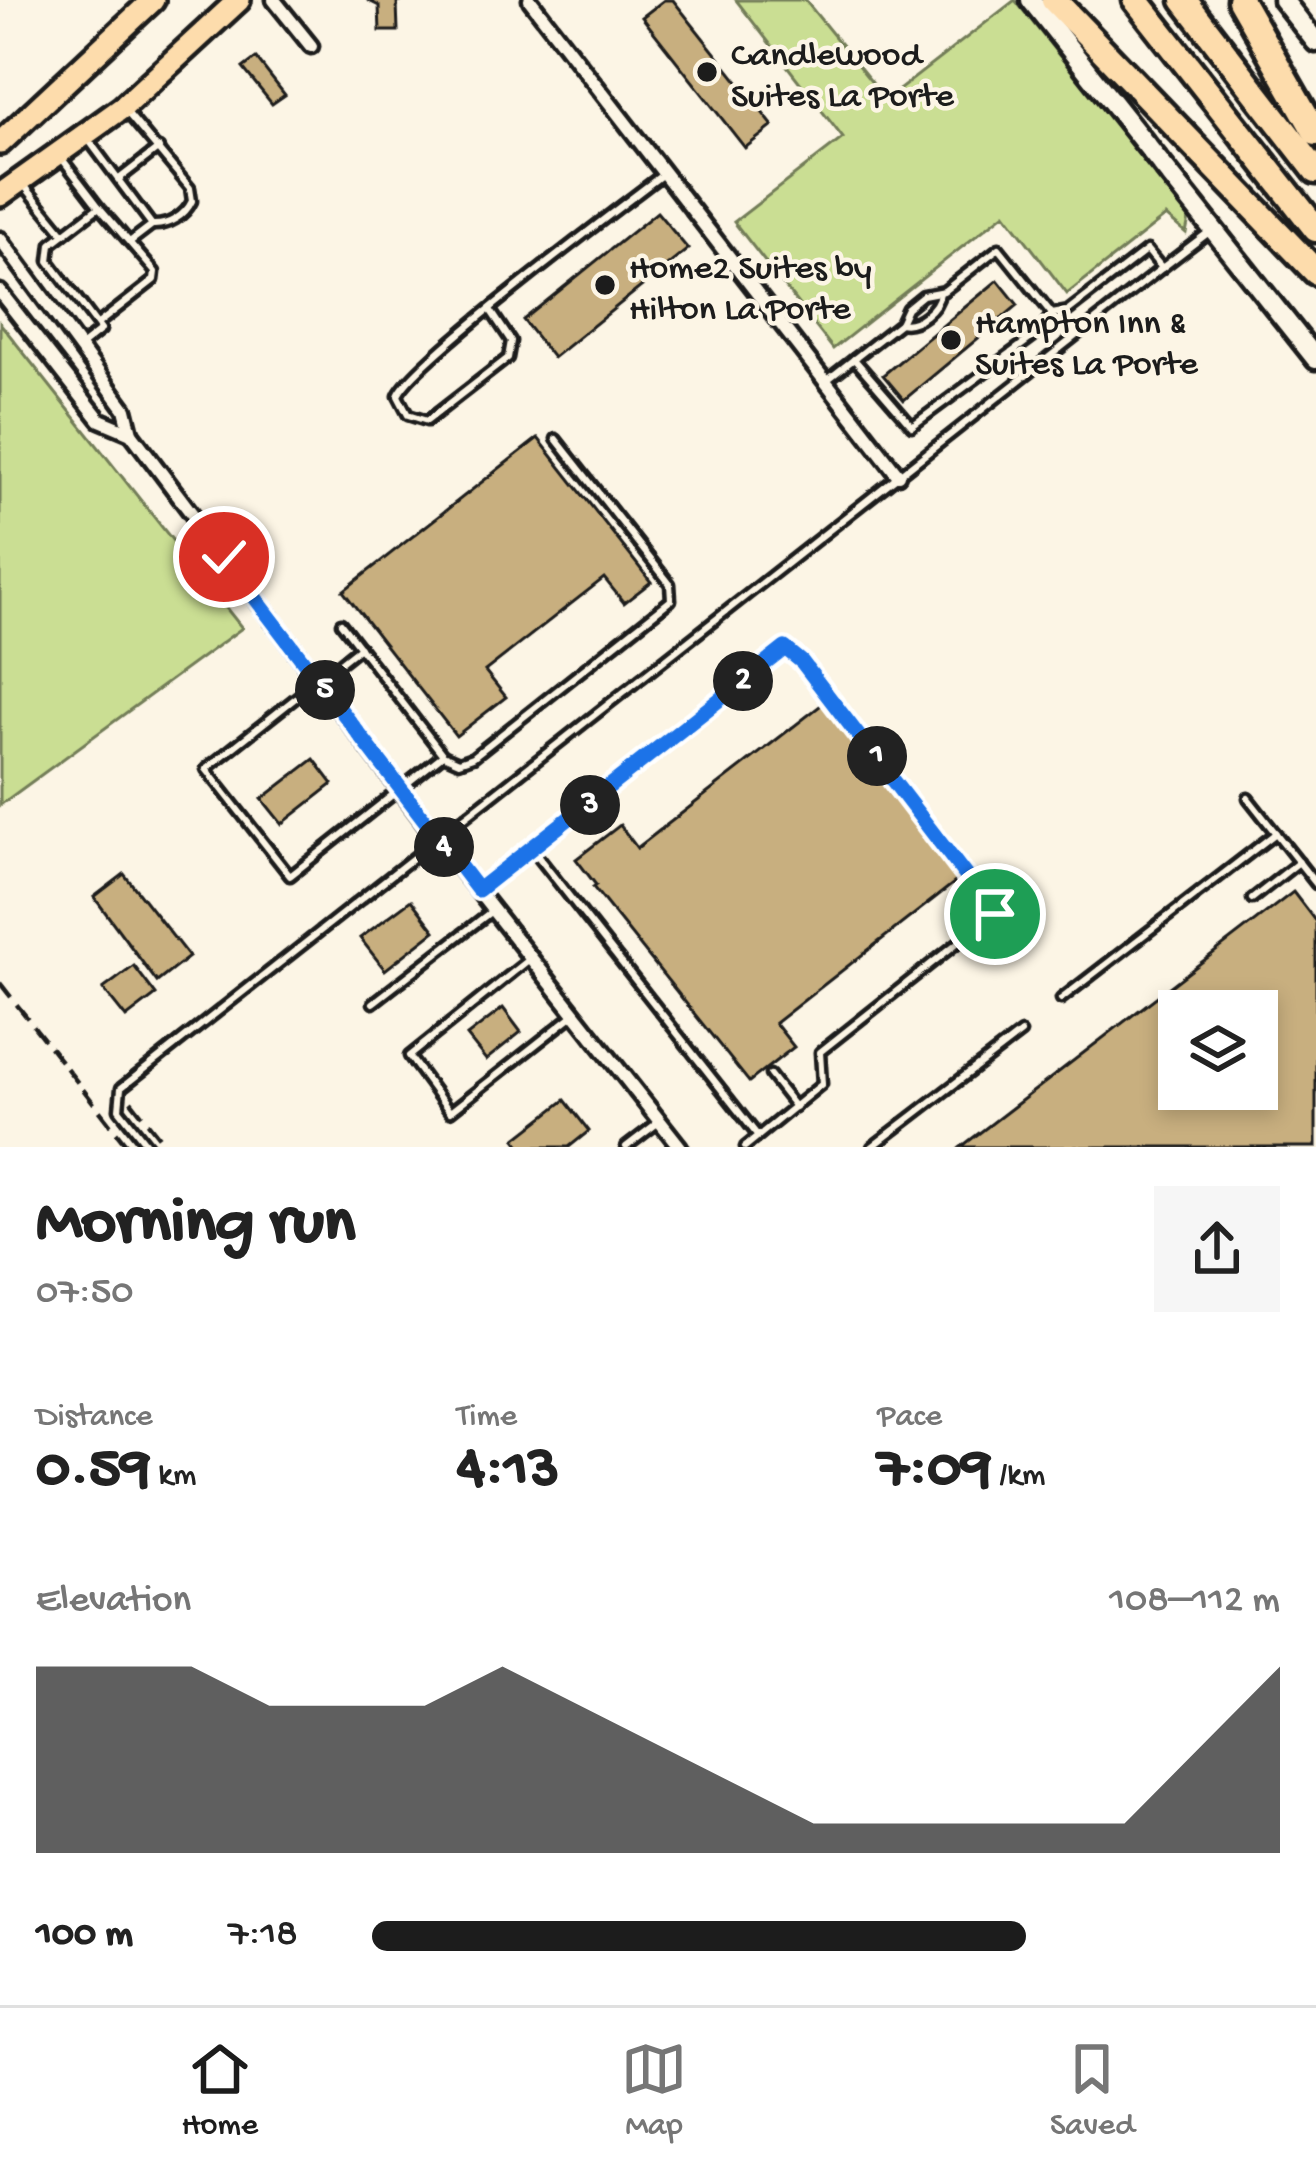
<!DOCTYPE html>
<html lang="en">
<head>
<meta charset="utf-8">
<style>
  body { margin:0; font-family:"Gochi Hand",sans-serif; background:#f6f6f6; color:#222; height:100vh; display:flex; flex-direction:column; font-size:45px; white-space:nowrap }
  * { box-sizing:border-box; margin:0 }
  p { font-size:39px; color:#767676 }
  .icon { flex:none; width:66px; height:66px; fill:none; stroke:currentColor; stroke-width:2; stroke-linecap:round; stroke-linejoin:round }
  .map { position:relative; height:1147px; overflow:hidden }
  .drawer { display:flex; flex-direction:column; background:#fff; flex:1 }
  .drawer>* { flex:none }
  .controls { position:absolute; left:1158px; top:990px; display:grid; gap:24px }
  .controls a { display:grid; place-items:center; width:120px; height:120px; border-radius:0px; background:#fff; box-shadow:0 6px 18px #0003; font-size:60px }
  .pin { position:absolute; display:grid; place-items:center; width:102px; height:102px; color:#fff; margin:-51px; border:6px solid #fff; border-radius:50%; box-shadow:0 3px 12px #0007 }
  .km { position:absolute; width:60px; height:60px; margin:-30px; border-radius:50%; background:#222; color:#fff; font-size:33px; line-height:60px; text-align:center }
  .round { display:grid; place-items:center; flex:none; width:126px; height:126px; border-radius:0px; background:#f6f6f6 }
  .overview { display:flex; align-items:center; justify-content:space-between; height:204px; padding:0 36px }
  h1 { font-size:66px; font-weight:700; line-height:90px }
  .metrics { display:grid; grid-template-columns:repeat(3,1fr); gap:18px; height:204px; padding:12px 36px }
  .metrics div { display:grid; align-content:center }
  .metrics b { font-size:60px; font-weight:700 }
  .metrics small { font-size:33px; font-weight:400 }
  .metrics p { font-size:33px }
  .chart { height:336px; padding:24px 36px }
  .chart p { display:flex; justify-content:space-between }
  .chart svg { width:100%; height:216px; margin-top:12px; fill:#1c1c1c; opacity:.7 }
  ul { padding:0 36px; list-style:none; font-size:39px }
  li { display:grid; grid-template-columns:192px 144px 1fr; align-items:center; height:90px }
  li i { height:30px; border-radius:15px; background:#1c1c1c }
  .tabs { display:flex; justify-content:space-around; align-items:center; height:168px; border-top:3px solid #e0e0e0; background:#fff; font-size:33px; color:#767676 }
  .tabs a { display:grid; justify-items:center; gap:6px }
  .tabs .selected { color:#1c1c1c }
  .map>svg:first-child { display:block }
  .green { fill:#cade93; stroke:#737d58; stroke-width:3 }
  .building { fill:#c8af7f; stroke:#1c1c1c; stroke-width:3; fill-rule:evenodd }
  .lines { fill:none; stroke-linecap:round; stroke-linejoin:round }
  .lane-casing { stroke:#1c1c1c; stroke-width:15 }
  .street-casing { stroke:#1c1c1c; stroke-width:21 }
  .secondary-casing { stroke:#1c1c1c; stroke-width:27 }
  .primary-casing { stroke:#1c1c1c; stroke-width:30 }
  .highway-casing { stroke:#1c1c1c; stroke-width:33 }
  .lane { stroke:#fcf5e5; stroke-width:6 }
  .street { stroke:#fcf5e5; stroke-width:12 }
  .secondary { stroke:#fcf5e5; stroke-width:18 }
  .primary { stroke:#fddcac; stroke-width:21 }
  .highway { stroke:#fddcac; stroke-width:24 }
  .rail { stroke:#1c1c1c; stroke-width:4.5; stroke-dasharray:18 9; stroke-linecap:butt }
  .route-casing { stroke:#fff; stroke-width:24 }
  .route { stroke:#1a73e8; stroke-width:15 }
  .poi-dot { fill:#1c1c1c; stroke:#fcf5e5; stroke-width:4.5 }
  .labels { text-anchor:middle; stroke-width:9; stroke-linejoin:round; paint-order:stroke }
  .poi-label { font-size:36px; fill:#1c1c1c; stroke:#fcf5e5; text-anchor:start }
</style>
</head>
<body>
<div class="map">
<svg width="1316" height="1147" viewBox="0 0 1316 1147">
  <rect width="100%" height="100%" fill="#fcf5e5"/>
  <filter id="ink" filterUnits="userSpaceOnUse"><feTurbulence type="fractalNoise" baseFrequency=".00833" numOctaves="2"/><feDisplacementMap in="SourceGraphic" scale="24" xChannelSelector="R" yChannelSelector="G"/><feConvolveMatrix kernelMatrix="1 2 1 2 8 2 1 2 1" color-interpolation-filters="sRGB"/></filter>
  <g filter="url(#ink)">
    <!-- green -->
    <g class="green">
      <polygon points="736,0 805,0 886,100 1015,0 1189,218 1186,233 1166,216 1067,294 1005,213 833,349 734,222 843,138"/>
      <polygon points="0,323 242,628 0,805"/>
    </g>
    <!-- building -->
    <g class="building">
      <polygon points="367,0 407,0 397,3 398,31 380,31 379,6"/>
      <polygon points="664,0 673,0 773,126 745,148 642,17"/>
      <polygon points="256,58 285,95 272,104 243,68"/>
      <polygon points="657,212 688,249 553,358 523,320"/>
      <polygon points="998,280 1018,305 904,400 883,375"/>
      <polygon points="538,438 651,582 624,603 604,578 485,671 506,697 456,736 343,591"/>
      <polygon points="825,702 963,876 775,1023 794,1047 749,1082 593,887 596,885 576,859 620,825 637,848"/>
      <polygon points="314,759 333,784 282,824 262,799"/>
      <polygon points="124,874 189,957 157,982 94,897"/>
      <path d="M1293 892 1316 922V1147H961ZM1179 1011H1257V1089H1179Z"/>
      <polygon points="411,900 435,931 385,970 360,938"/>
      <polygon points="134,966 156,995 126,1018 103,989"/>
      <polygon points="503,1008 521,1032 486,1060 467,1036"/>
      <polygon points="565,1100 589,1131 569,1147 521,1147 515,1139"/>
    </g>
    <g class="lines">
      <!-- lane casing -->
      <g class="lane-casing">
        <g id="lane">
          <path d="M125 110 190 188 192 201C185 216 168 226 152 225"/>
          <polyline points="87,138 152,225 131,241"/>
          <polyline points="63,160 99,207 64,234"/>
          <polyline points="119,179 159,148"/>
          <polyline points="23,184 64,234 51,244 49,261 101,330 82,345"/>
          <path d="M491 311 511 341 508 358 427 421 408 415 398 396C409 364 622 206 663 174"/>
          <polyline points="99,323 154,280 155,272 99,207"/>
          <path d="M900 323C916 327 938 309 940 293"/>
          <polyline points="854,359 912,426 1038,333 1052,314 1068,311 1147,250 1162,268 1209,232"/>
          <polyline points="826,381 900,323 907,308 923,295 944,291 999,248 1052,314"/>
          <polyline points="341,623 443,755"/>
          <polyline points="360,647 206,769 290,876 443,755 459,762 473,757 671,600 670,584 556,439"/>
          <polyline points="1248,798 1316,884"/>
          <polyline points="532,849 758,1136"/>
          <polyline points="478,890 786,648 803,661 995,913 820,1052 822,1084 745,1147"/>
          <polyline points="1252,899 1299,862"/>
          <polyline points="531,958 409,1056 450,1112 572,1016"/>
          <polyline points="1061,999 1276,833"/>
          <polyline points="373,1003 493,910"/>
          <polyline points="770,1075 795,1107"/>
          <polyline points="149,1147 119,1109 121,1088 1162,268"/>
          <polyline points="626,1147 660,1121"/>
          <polyline points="872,1147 1021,1033"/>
        </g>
      </g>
      <!-- street casing -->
      <g class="street-casing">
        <g id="street">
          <polyline points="274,0 311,46"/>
          <polyline points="530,0 898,475"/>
          <polyline points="0,239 125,409 131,433 437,839 680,1147"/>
          <polyline points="0,292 100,420 131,433"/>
        </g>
      </g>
      <!-- secondary casing -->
      <g class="secondary-casing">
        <g id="secondary">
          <polyline points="1031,0 1316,359"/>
          <polyline points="1283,0 1316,42"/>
        </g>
      </g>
      <!-- primary casing -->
      <g class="primary-casing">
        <g id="primary">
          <polyline points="0,143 153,0"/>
          <polyline points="0,195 122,108 239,0"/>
        </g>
      </g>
      <!-- highway casing -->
      <g class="highway-casing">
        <g id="highway">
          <polyline points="1054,0 1316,272"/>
          <polyline points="1136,0 1316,229"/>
          <polyline points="1184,0 1316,171"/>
          <polyline points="1240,0 1316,133"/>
        </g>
      </g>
      <!-- lane -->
      <use href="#lane" class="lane"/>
      <!-- street -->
      <use href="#street" class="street"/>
      <!-- secondary -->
      <use href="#secondary" class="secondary"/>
      <!-- primary -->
      <use href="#primary" class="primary"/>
      <!-- highway -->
      <use href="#highway" class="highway"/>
      <!-- rail -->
      <g class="rail">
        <polyline points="0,983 128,1147"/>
        <polyline points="131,1101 167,1147"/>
      </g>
    </g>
  </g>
  <g class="lines" filter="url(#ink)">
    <!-- route casing -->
    <g class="route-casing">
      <polyline id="route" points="224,557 478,890 785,648 802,662 995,914"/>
    </g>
    <!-- route -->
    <use href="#route" class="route"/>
  </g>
  <!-- markers -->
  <g class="poi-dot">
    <circle cx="707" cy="72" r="12"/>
    <circle cx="605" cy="285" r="12"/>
    <circle cx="951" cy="340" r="12"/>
  </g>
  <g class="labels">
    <!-- poi labels -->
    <g class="poi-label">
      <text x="731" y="64">Candlewood<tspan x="731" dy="41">Suites La Porte</tspan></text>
      <text x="629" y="277">Home2 Suites by<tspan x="629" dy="41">Hilton La Porte</tspan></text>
      <text x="975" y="332">Hampton Inn &amp;<tspan x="975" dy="41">Suites La Porte</tspan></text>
    </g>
  </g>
</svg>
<div class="controls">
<a><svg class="icon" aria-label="layers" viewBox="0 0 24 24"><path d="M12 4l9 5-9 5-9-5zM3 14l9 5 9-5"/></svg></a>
</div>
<div class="pin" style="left:995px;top:914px;background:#1e9e55"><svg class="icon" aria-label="arrive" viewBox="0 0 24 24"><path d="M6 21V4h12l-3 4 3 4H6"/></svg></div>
<div class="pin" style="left:224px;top:557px;background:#d93025"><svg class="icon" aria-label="check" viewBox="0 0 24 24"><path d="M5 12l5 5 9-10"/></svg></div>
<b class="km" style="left:877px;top:756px">1</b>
<b class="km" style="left:743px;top:681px">2</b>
<b class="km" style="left:590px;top:805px">3</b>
<b class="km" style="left:444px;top:847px">4</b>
<b class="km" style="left:325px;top:690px">5</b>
</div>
<section class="drawer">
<div class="overview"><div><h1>Morning run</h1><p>07:50</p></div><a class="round"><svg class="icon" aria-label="share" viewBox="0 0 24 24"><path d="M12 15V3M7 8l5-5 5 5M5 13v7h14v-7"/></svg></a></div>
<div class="metrics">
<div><p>Distance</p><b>0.59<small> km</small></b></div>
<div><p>Time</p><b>4:13</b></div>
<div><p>Pace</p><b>7:09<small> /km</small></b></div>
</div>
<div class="chart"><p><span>Elevation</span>108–112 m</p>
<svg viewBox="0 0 160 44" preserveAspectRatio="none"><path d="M0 44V6L10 6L20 6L30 14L40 14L50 14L60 6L70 14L80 22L90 30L100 38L110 38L120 38L130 38L140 38L150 22L160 6V44z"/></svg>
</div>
<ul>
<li><b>100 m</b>7:18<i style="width:72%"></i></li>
</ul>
</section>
<nav class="tabs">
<a class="selected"><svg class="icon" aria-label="home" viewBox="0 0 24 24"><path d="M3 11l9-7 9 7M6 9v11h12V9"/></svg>Home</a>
<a><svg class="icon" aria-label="map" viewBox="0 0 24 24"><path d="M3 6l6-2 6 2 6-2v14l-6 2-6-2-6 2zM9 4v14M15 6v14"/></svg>Map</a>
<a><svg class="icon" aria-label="saved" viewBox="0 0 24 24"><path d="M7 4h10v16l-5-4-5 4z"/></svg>Saved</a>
</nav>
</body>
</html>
